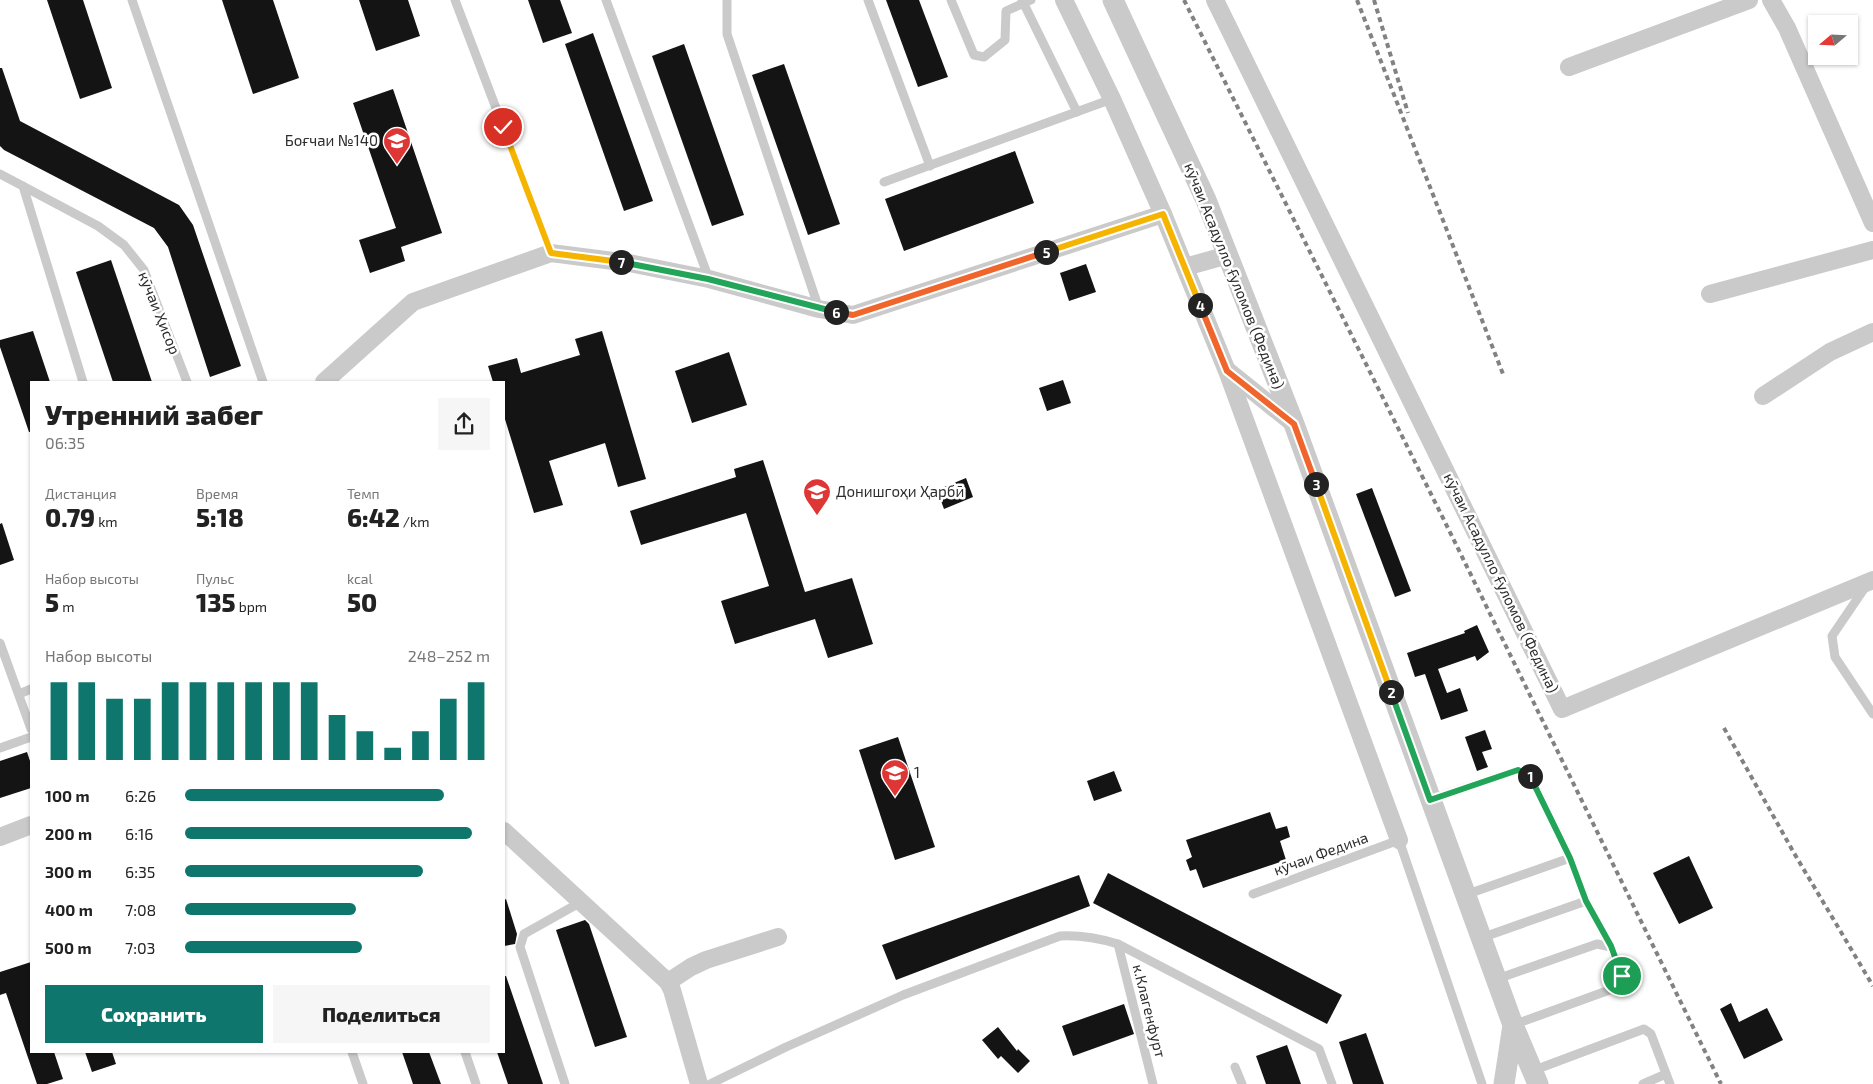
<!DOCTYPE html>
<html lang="ru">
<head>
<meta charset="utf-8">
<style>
  body { margin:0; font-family:"Exo 2",sans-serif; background:#f6f6f6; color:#222; height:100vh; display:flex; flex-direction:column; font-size:19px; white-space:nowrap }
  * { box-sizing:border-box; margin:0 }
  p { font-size:16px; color:#767676 }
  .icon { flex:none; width:28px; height:28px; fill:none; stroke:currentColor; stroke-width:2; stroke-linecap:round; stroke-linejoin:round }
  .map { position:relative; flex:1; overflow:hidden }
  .drawer { position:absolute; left:30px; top:381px; width:475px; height:672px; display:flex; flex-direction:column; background:#fff; border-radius:0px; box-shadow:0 1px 4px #0004 }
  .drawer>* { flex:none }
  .needle { width:32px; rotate:251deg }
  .controls { position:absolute; left:1808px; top:15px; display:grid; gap:10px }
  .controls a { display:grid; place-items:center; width:50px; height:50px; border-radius:0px; background:#fff; box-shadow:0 1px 4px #0004; font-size:25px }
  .pin { position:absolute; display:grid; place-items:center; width:42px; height:42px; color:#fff; margin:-21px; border:2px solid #fff; border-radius:50%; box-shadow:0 1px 5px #0007 }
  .km { position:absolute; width:25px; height:25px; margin:-12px; border-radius:50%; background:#222; color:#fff; font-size:14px; line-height:25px; text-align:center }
  .round { display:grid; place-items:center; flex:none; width:52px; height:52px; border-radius:0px; background:#f6f6f6 }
  .summary { display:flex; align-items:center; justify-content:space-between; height:85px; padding:0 15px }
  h1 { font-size:28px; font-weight:800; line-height:38px }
  .metrics { display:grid; grid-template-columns:repeat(3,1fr); gap:8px; height:85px; padding:5px 15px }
  .metrics div { display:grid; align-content:center }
  .metrics b { font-size:25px; font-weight:800 }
  .metrics small { font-size:14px; font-weight:400 }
  .metrics p { font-size:14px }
  .chart { height:140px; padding:10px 15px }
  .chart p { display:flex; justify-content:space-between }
  .chart svg { width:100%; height:90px; margin-top:5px; stroke:#0f766e; stroke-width:6 }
  .action { display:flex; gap:10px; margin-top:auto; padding:10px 15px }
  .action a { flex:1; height:58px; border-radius:0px; background:#0f766e; color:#fff; font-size:20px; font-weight:800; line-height:58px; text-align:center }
  .action a+a { background:#f6f6f6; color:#222 }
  ul { padding:0 15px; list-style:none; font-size:16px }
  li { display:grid; grid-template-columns:80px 60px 1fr; align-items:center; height:38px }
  li i { height:12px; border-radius:6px; background:#0f766e }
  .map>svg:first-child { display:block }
  .building { fill:#141414 }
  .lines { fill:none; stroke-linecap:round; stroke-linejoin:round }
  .service { stroke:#cacaca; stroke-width:9 }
  .minor { stroke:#cacaca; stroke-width:18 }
  .tertiary { stroke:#cacaca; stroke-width:21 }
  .rail { stroke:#828282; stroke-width:4; stroke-dasharray:5 4; stroke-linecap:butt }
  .split-1-casing { stroke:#fff; stroke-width:10 }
  .split-2-casing { stroke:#fff; stroke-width:10 }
  .split-3-casing { stroke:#fff; stroke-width:10 }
  .split-4-casing { stroke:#fff; stroke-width:10 }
  .split-5-casing { stroke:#fff; stroke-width:10 }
  .split-6-casing { stroke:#fff; stroke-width:10 }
  .split-7-casing { stroke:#fff; stroke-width:10 }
  .split-8-casing { stroke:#fff; stroke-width:10 }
  .split-1 { stroke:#22a559; stroke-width:6 }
  .split-2 { stroke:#22a559; stroke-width:6 }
  .split-3 { stroke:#f5b400; stroke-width:6 }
  .split-4 { stroke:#f0652b; stroke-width:6 }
  .split-5 { stroke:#f5b400; stroke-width:6 }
  .split-6 { stroke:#f0652b; stroke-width:6 }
  .split-7 { stroke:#22a559; stroke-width:6 }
  .split-8 { stroke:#f5b400; stroke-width:6 }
  .labels { text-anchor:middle; stroke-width:5; stroke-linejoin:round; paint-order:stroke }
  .poi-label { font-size:15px; fill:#2d2d2d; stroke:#fff; text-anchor:start }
  .street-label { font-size:15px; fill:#2d2d2d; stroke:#fff }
</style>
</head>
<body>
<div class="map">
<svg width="1873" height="1084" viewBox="0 0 1873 1084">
  <rect width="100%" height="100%" fill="#fff"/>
  <!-- building -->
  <g class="building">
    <polygon points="47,0 83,0 112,88 80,99"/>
    <polygon points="222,0 273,0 299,78 253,94"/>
    <polygon points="359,0 408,0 420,36 376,51"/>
    <polygon points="528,0 560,0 572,33 543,43"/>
    <polygon points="886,0 919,0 948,77 918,87"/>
    <polygon points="593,33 653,201 624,211 565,44"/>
    <polygon points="684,44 744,215 712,226 652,56"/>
    <polygon points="784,64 840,224 808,235 752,75"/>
    <polygon points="0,68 2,68 20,121 179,205 193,225 241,366 210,377 168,247 154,228 4,150 0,146"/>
    <polygon points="393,89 442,233 401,247 405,261 370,273 359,240 396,228 353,103"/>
    <polygon points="1015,151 1034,203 904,251 885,199"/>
    <polygon points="111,260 152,382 113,382 76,272"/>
    <polygon points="1086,264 1096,292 1069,301 1060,273"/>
    <polygon points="33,331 50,382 31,382 31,432 29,432 0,347 0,340"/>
    <polygon points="602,331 646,479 618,487 605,443 549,461 563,505 534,513 504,416 504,382 493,382 488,366 517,358 521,373 580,355 575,339"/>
    <polygon points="729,352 747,405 692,423 675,371"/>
    <polygon points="1063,380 1071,403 1047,411 1039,388"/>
    <polygon points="763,460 805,592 852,578 873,644 828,658 815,619 735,644 721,601 769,586 746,513 641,545 630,511 736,477 734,469"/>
    <polygon points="966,478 973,497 944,509 937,490"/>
    <polygon points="1372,488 1411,591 1395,597 1356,494"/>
    <polygon points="2,523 14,560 0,565 0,524"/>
    <polygon points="1477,625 1489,652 1477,661 1475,656 1438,669 1447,693 1460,688 1468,711 1441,720 1425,674 1415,677 1407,653 1465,633 1464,631"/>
    <polygon points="1485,730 1492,749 1482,752 1488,767 1477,771 1465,737"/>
    <polygon points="898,737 935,847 895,860 859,750"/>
    <polygon points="27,752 31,764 31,788 0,798 0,761"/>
    <polygon points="1114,771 1122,791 1094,801 1087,781"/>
    <polygon points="1270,812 1276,829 1287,826 1290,837 1280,841 1286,860 1203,888 1196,869 1190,871 1186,860 1192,857 1186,840"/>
    <polygon points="1689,856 1713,908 1679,924 1653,873"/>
    <polygon points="1108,873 1342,995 1327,1024 1093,903"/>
    <polygon points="1079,875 1090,906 896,980 882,945"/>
    <polygon points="506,899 517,934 515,944 504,946 504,900"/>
    <polygon points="585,920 589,924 627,1037 595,1047 556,930"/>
    <polygon points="31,962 31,1052 54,1052 63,1079 47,1084 37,1084 6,993 0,995 0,972"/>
    <polygon points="504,976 506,976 543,1084 508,1084 497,1052 504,1052"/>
    <polygon points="1731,1003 1739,1022 1767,1008 1783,1040 1744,1059 1720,1009"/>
    <polygon points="1124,1004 1134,1034 1073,1056 1062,1026"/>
    <polygon points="998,1027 1017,1051 1018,1049 1030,1061 1018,1073 1001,1056 998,1059 982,1040"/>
    <polygon points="1366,1033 1384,1084 1353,1084 1339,1042"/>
    <polygon points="1287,1045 1301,1084 1266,1084 1256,1056"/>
    <polygon points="85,1052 112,1052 116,1064 92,1072"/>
    <polygon points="402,1052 429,1052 441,1084 413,1084"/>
  </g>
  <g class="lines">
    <!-- service -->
    <g class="service">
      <polyline points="132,0 263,382"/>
      <polyline points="455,0 551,253"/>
      <polyline points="606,0 709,279"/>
      <polyline points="727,0 727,34 819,309"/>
      <polyline points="868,0 930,166"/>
      <polyline points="951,0 974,55 984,57 1005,40 1006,11 1031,0"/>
      <polyline points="1022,0 1077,112"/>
      <polyline points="0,174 98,226 124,245 144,270 187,382"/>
      <polyline points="884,182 1112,99"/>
      <polyline points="23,186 83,382"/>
      <polyline points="1866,586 1832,636 1835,657 1873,714"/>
      <polyline points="0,643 31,729"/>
      <polyline points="19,694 31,689"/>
      <polyline points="0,748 31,737"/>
      <polyline points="1431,799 1518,770 1530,775 1570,858 1586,901 1611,947"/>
      <polyline points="1253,894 1399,840 1482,1084"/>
      <polyline points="1465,895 1570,858"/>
      <polyline points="1481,938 1586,901"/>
      <polyline points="1118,944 1153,1084"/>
      <polyline points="1497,979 1597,944 1611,947 1622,977 1615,988 1513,1025"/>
      <polyline points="352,1052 363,1084"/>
      <polyline points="465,1052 476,1084"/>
      <polyline points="1235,1067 1242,1084"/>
      <polyline points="1532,1071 1644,1029 1651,1034 1670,1084"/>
      <polyline points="565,1084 520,947 524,934 581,902"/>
      <path d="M710 1084 786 1047 903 995 1060 936C1081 935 1098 938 1118 944L1319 1049 1332 1084"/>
      <polyline points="1643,1084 1666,1074"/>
    </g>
    <!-- minor -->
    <g class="minor">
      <polyline points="1064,0 1112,99 1163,214 1227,371 1399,840"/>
      <polyline points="1215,0 1562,709 1873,580"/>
      <polyline points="1771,0 1787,28 1873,223"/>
      <polyline points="1569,67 1749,0"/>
      <polyline points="1185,267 1228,255"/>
      <polyline points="1710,294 1873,250"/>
      <polyline points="1228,371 1294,424"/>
      <polyline points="324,382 413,302 551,253 629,263 709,279 819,309 853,315 1163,214"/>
      <polyline points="1763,396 1830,352 1873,332"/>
      <polyline points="504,831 668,982 672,990 699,1084"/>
      <polyline points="0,837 31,825"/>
      <polyline points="668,982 691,967 706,960 778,937"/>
    </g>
    <!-- tertiary -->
    <g class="tertiary">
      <polyline points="1113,0 1206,200 1294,424 1513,1025"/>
      <polyline points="1504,1084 1513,1025 1538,1084"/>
    </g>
    <!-- rail -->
    <g class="rail">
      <polyline points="1184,0 1443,518 1721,1084"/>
      <polyline points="1357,0 1503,374"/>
      <polyline points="1374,0 1408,113"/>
      <polyline points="1724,728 1794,853 1873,986"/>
    </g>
  </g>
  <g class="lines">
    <!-- split-1 casing -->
    <g class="split-1-casing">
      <polyline id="split-1" points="1530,776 1570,858 1586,901 1611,946 1622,976"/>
    </g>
    <!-- split-2 casing -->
    <g class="split-2-casing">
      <polyline id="split-2" points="1391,692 1430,800 1518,770 1530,776"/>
    </g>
    <!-- split-3 casing -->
    <g class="split-3-casing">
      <polyline id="split-3" points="1316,484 1391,692"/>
    </g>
    <!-- split-4 casing -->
    <g class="split-4-casing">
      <polyline id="split-4" points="1200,305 1227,371 1294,424 1316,484"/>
    </g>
    <!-- split-5 casing -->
    <g class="split-5-casing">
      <polyline id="split-5" points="1046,252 1163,214 1200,305"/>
    </g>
    <!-- split-6 casing -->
    <g class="split-6-casing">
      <polyline id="split-6" points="836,312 853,315 1046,252"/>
    </g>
    <!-- split-7 casing -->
    <g class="split-7-casing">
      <polyline id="split-7" points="621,262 708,279 836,312"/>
    </g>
    <!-- split-8 casing -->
    <g class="split-8-casing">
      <polyline id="split-8" points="503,127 551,253 621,262"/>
    </g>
    <!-- split-1 -->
    <use href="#split-1" class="split-1"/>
    <!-- split-2 -->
    <use href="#split-2" class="split-2"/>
    <!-- split-3 -->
    <use href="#split-3" class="split-3"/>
    <!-- split-4 -->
    <use href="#split-4" class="split-4"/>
    <!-- split-5 -->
    <use href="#split-5" class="split-5"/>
    <!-- split-6 -->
    <use href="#split-6" class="split-6"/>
    <!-- split-7 -->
    <use href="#split-7" class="split-7"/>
    <!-- split-8 -->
    <use href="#split-8" class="split-8"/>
  </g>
  <!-- icons -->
  <defs>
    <g id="school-pin" transform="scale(1.4375)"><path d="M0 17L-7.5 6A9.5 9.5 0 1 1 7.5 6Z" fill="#de3635" stroke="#fff"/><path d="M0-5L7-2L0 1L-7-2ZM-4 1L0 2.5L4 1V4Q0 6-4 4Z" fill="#fff"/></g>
    <g id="university-pin" transform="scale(1.4375)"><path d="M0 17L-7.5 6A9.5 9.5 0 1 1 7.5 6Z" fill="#de3635" stroke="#fff"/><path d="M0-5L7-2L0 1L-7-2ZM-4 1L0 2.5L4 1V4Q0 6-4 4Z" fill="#fff"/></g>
  </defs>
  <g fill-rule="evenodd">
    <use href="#school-pin" x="397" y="141"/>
    <use href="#university-pin" x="817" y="492"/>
    <use href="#university-pin" x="895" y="773"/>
  </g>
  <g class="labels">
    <!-- poi labels -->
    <g class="poi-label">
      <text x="378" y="146" text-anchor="end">Боғчаи №140</text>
      <text x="836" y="497">Донишгоҳи Ҳарбӣ</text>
      <text x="914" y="778">1</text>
    </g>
    <!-- street labels -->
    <g class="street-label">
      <text transform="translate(1234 276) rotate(68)" y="5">кӯчаи Асадулло Ғуломов (Федина)</text>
      <text transform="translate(159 313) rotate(68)" y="5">кӯчаи Ҳисор</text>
      <text transform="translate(1501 583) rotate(64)" y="5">кӯчаи Асадулло Ғуломов (Федина)</text>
      <text transform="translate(1321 854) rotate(-20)" y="5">кӯчаи Федина</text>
      <text transform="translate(1149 1011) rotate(76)" y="5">к.Клагенфурт</text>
    </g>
  </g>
</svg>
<div class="controls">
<a><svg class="needle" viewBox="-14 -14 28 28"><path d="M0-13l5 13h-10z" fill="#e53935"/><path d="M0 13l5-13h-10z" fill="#767676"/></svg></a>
</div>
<div class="pin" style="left:1622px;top:976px;background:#1e9e55"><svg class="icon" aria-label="arrive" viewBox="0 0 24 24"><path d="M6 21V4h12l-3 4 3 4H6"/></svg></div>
<div class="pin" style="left:503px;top:127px;background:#d93025"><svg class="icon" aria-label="check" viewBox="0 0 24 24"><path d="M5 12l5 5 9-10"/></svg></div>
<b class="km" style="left:1530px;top:776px">1</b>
<b class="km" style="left:1391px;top:692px">2</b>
<b class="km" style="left:1316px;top:484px">3</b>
<b class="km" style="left:1200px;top:305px">4</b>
<b class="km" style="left:1046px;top:252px">5</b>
<b class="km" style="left:836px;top:312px">6</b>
<b class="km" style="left:621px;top:262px">7</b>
<section class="drawer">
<div class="summary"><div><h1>Утренний забег</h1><p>06:35</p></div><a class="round"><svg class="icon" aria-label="share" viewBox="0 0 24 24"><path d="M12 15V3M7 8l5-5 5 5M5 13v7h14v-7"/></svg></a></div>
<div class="metrics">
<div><p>Дистанция</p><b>0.79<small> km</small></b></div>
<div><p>Время</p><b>5:18</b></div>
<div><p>Темп</p><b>6:42<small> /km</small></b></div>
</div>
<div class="metrics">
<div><p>Набор высоты</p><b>5<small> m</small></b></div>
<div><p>Пульс</p><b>135<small> bpm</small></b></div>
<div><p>kcal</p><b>50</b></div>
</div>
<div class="chart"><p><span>Набор высоты</span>248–252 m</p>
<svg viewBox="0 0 160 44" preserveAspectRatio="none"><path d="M5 44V6M15 44V6M25 44V14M35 44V14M45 44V6M55 44V6M65 44V6M75 44V6M85 44V6M95 44V6M105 44V22M115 44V30M125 44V38M135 44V30M145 44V14M155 44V6"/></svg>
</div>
<ul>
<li><b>100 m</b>6:26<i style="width:85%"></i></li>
<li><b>200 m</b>6:16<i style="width:94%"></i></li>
<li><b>300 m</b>6:35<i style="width:78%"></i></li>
<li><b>400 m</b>7:08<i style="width:56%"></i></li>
<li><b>500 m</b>7:03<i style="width:58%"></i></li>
</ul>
<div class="action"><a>Сохранить</a><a>Поделиться</a></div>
</section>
</div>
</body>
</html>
